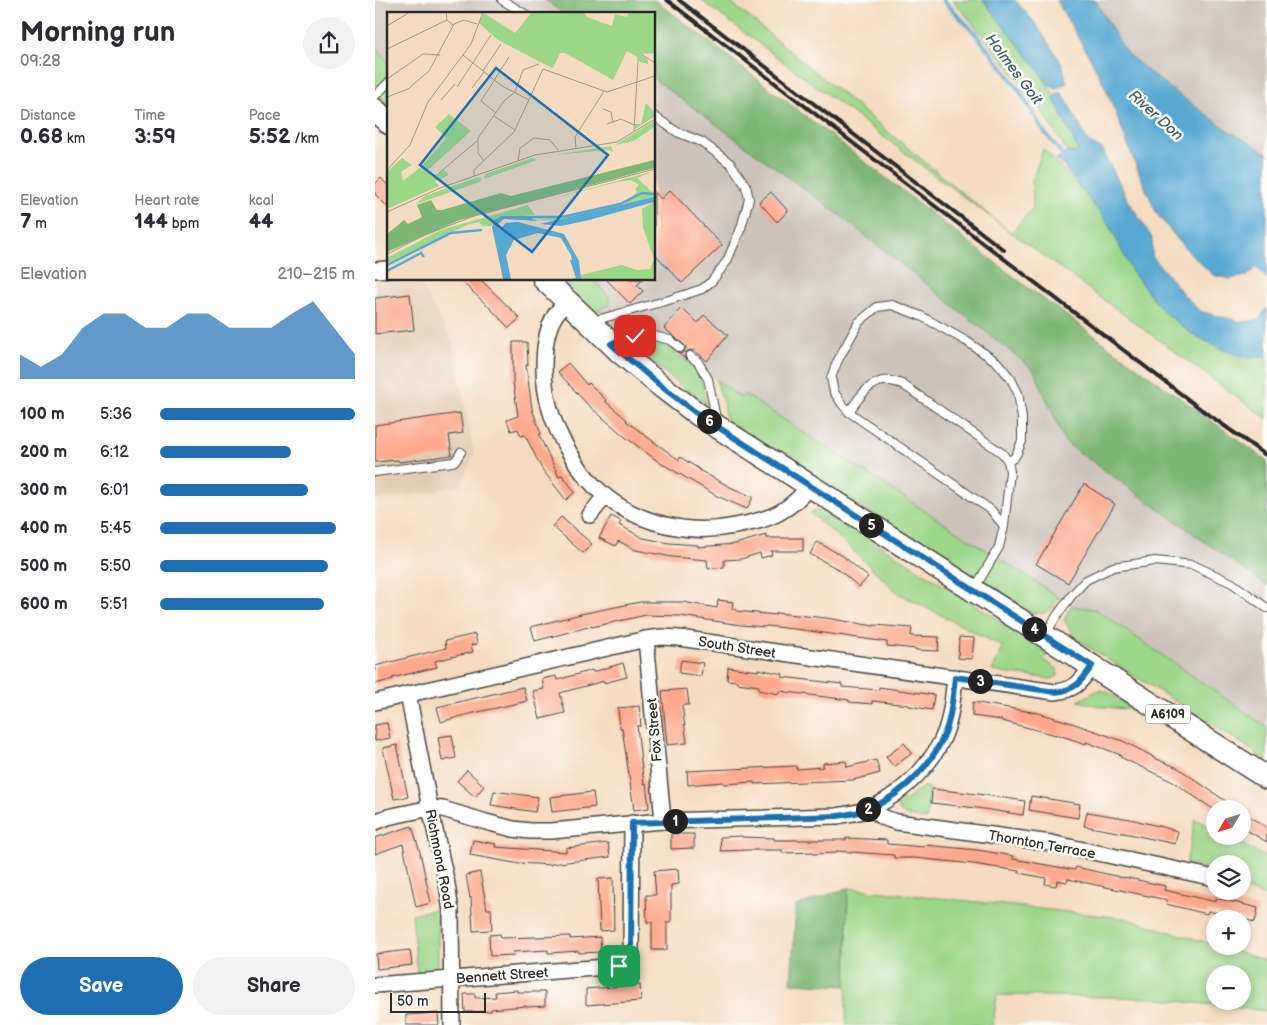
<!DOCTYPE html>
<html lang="en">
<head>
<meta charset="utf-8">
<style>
  body { margin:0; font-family:"Balsamiq Sans",sans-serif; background:#f2f2f3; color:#2b2b33; height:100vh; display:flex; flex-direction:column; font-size:19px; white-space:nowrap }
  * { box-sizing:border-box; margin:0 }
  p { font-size:16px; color:#7c7c81 }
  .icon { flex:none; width:28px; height:28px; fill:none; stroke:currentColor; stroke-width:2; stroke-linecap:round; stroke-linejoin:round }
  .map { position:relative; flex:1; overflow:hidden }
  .details { display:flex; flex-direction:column; background:#fff; width:375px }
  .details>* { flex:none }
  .needle { width:32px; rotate:232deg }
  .tools { position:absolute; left:831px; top:800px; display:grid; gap:10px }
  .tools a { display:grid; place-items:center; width:45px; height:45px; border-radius:50%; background:#fff; box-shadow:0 2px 8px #0003; font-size:25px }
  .scale { position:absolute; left:15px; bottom:12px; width:96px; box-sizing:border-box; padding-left:5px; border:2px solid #2b2b2b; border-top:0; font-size:14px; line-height:18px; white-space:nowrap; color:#2b2b2b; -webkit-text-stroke:4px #fdfcf7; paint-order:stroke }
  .pin { position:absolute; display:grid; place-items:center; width:42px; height:42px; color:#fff; margin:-21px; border-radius:10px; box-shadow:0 2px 8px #0006 }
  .km { position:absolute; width:25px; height:25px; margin:-12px; border-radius:50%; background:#222; color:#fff; font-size:14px; line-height:25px; text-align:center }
  .round { display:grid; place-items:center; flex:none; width:52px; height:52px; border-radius:26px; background:#f2f2f3 }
  .overview { display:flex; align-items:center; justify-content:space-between; height:85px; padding:0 20px }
  h1 { font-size:28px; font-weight:700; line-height:38px }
  .figures { display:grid; grid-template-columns:repeat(3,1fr); gap:8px; height:85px; padding:5px 20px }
  .figures div { display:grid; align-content:center }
  .figures b { font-size:21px; font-weight:700 }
  .figures small { font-size:14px; font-weight:400 }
  .figures p { font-size:14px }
  .chart { height:140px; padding:10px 20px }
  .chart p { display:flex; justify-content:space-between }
  .chart svg { width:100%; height:90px; margin-top:5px; fill:#1f6fb2; opacity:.7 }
  .cta { display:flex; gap:10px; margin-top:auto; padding:10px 20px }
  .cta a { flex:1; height:58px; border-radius:30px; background:#1f6fb2; color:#fff; font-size:20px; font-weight:700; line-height:58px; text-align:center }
  .cta a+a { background:#f2f2f3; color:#2b2b33 }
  ul { padding:0 20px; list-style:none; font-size:16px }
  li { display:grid; grid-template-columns:80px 60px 1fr; align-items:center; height:38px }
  li i { height:12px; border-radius:6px; background:#1f6fb2 }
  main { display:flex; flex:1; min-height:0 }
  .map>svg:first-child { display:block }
  .built { fill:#e2cdb2 }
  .industrial { fill:#ccc2b9 }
  .green { fill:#9cd689; stroke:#64805a; fill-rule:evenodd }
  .forest { fill:#7db775; stroke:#547150 }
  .water { fill:#57a8d2; stroke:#416a7e }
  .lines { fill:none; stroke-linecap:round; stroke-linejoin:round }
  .stream { stroke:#57a8d2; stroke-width:4 }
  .building { fill:#fda78b }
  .service-casing { stroke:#494541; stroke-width:10 }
  .minor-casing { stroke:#494541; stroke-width:18 }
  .primary-casing { stroke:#494541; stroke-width:25 }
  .service { stroke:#fff; stroke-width:8 }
  .minor { stroke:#fff; stroke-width:15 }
  .primary { stroke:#fff; stroke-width:22 }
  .rail { stroke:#2b2b2b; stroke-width:4 }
  .route-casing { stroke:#fff; stroke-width:10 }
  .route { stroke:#1f6fb2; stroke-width:6 }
  .labels { text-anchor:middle; stroke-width:5; stroke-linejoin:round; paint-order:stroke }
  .shield { fill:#fdfcf7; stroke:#6a6a68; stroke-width:1 }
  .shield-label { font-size:12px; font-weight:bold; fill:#2b2b2b }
  .street-label { font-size:14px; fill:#2b2b2b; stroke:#fdfcf7 }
  .water-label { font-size:15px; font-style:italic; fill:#3d5d6e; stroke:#fdfcf7 }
  .inset-river { fill:none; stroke:#57a8d2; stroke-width:2.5 }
  .inset-road { fill:none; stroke:#a49584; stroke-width:1 }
  .view { fill:#1f6fb2; fill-opacity:0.15; stroke:#1f6fb2; stroke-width:2.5 }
  .inset-edge { fill:none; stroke:#2b2b2b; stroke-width:2.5 }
</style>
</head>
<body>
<main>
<section class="details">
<div class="overview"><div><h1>Morning run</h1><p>09:28</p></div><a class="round"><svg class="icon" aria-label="share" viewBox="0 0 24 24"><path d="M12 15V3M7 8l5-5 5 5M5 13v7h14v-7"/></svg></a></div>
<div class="figures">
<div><p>Distance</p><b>0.68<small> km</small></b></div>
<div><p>Time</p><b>3:59</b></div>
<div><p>Pace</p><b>5:52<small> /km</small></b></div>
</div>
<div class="figures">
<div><p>Elevation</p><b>7<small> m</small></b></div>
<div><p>Heart rate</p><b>144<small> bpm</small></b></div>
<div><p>kcal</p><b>44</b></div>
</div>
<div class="chart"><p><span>Elevation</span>210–215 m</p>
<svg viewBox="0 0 160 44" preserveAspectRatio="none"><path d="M0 44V32L10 38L20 32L30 19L40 12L50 12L60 19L70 19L80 12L90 12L100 19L110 19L120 19L130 12L140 6L150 19L160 32V44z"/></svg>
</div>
<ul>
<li><b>100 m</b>5:36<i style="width:100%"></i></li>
<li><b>200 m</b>6:12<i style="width:67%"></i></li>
<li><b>300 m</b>6:01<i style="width:76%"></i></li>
<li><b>400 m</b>5:45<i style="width:90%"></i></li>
<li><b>500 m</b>5:50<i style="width:86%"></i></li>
<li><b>600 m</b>5:51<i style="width:84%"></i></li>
</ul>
<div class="cta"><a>Save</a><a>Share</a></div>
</section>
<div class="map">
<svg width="892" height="1025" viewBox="0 0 892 1025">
  <rect width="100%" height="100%" fill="#fdfcf7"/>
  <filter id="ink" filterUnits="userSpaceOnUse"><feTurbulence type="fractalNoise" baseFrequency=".02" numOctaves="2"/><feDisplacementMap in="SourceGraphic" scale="10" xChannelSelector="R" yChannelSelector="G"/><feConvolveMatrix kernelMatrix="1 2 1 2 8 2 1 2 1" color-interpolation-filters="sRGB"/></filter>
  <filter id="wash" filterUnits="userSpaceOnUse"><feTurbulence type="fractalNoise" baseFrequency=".0096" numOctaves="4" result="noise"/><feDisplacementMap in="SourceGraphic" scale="20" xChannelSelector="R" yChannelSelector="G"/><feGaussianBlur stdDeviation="1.12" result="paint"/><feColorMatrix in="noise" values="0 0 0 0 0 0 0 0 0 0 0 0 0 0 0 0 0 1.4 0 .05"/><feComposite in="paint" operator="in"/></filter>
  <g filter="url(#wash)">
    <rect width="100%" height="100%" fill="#f5dbbf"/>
    <!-- built -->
    <polygon class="built" points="14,269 14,279 43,279 77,341 99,454 86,485 57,492 0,499 0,270"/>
    <!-- industrial -->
    <g class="industrial">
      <polygon points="0,0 170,0 189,14 14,14 14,62 0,49"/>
      <polygon points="720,0 892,0 892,153 853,130 792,86 752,54"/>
      <polygon points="279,79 459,211 659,370 690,442 892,586 892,727 720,609 696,606 369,394 366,398 341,380 324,372 291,345 253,340 221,310 235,304 234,297 218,279 279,279"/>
    </g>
    <!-- green -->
    <g class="green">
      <polygon points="326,0 353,0 636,233 658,208 657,181 668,149 721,205 842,346 887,357 892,356 892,419 637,233"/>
      <path d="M578 0H608L661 67 673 84 702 147 703 150C699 154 697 153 692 151L659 97Z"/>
      <polygon points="0,49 14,62 14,106 0,91"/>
      <polygon points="185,279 218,279 234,297 235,305 221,310 216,310"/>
      <polygon points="253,340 291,345 324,372 331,405 275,361"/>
      <path d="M341 380 366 398 369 394 685 598C674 612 671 616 653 612L351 421 348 402Z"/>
      <polygon points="447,509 675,652 668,659 682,669 683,676 677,679 628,673 617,671 628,647 523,593 468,541 435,513"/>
      <polygon points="696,606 720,609 892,727 892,761 862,740 701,639 689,620"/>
      <polygon points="724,690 733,692 760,710 728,707 703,701"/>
      <path d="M548 787 555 788 552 819C541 817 527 818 522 806Z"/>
      <polygon points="820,819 840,830 840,836 852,836 892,858 892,896 868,889 869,880 868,878 868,864 840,864 840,871 811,864"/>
      <path d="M473 888 749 918 840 945V946H844L892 961V1011L776 998 622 995 618 1025H471ZM840 974H868V1001H840Z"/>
      <polygon points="63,909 63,969 57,971 42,973 37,914"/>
    </g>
    <!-- forest -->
    <g class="forest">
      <polygon points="170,0 280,0 652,287 892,461 892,586 690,442 659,370 462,213 279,79 279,14 189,14"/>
      <polygon points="473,888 471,986 416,983 421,906"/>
    </g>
    <!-- water -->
    <g class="water">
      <polygon points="608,0 640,0 661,24 687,64 692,83 681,88 673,84 661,67"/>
      <polygon points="681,0 720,0 752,54 792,86 853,130 892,153 892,279 882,267 872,276 855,279 838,275 808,246 782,214 764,173 732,91 716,59"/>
      <polygon points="686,92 691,99 713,142 727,149 753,200 777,238 777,256 809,295 825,311 866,322 884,320 892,308 892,356 876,358 853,352 818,335 789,312 758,273 734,225 690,168 681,159 688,155 692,151 696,153 700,153 703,150 678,97"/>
    </g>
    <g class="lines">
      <!-- stream -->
      <polyline class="stream" points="568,0 599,32 628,68 644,90 670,133 688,155"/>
    </g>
    <g id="blocks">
      <!-- building -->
      <g class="building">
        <polygon points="6,178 14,187 14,208 0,194 0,184"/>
        <polygon points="295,190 347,245 307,283 279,253 279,191 286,199"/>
        <polygon points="396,192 413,211 402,222 384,202"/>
        <polygon points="84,279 105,279 145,318 134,328 115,308"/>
        <polygon points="231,279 269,279 262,285 268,291 255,304"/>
        <polygon points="35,294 39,330 0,334 0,298"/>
        <polygon points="306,308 323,323 329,315 353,335 332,361 319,350 318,351 315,350 311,352 309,356 311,360 302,352 305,354 309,352 311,348 310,346 289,328"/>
        <polygon points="138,342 152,342 153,365 151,365 157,409 166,434 164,435 184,477 187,475 200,492 191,500 167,469 150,435 146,436 143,429 136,431 132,420 143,416 138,382"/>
        <polygon points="193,363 212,385 214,383 231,400 230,401 252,420 251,421 275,439 304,460 305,457 324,469 324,470 355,487 378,497 372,509 342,496 291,466 288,465 249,436 212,404 183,372"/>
        <polygon points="85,413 88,433 74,435 77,455 24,462 23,460 0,462 0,425"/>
        <polygon points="709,484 740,504 693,583 661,564"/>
        <polygon points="236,516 246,521 244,525 268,538 294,543 323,545 323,547 360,544 391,535 392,538 428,538 428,551 396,551 397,555 386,558 385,553 366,559 349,560 349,567 333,569 332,560 297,557 261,550 243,541 241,546 224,538"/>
        <polygon points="186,517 217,544 208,553 177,526"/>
        <polygon points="442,542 468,556 493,577 484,587 463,569 435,554"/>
        <polygon points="343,600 358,602 357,609 362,610 361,611 401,615 401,613 451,618 499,626 499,625 537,628 536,636 564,637 563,651 541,650 541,649 512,646 512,642 428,630 391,626 390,627 366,625 306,616 271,615 217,627 217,626 160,641 156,627 206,614 265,602 308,602 342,608"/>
        <polygon points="100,634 102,644 96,645 98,652 60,661 62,667 17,678 18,679 0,684 0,666 71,648 70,641"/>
        <polygon points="584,637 599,638 597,659 583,658"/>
        <polygon points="306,660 328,663 326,676 304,673"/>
        <polygon points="248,663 252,677 229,683 229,681 185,693 190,713 165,719 158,691 169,689 167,679 181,676 182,680 217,670 218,672"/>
        <polygon points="353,667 383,671 383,669 408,674 407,677 467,684 467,687 504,690 504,687 559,695 557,710 534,706 534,705 497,701 497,704 474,702 474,700 435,695 404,691 404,694 383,690 384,686 362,683 362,681 352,680"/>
        <polygon points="148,687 152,701 90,715 66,722 62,707"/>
        <polygon points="312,689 314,705 307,705 312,743 292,745 287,691"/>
        <polygon points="598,702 663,713 694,722 748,741 777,756 777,757 803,768 862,809 838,809 798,782 745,757 746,755 711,742 711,744 681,734 681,735 627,721 627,720 597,716"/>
        <polygon points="264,706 266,726 262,726 265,753 269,784 271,783 274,808 259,810 247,728 245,728 243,708"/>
        <polygon points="12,723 15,738 0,741 0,725"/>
        <polygon points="77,735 81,758 67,761 63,737"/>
        <polygon points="529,743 537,753 519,767 511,757"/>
        <polygon points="22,745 33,797 19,799 8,748"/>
        <polygon points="501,760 505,773 478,780 379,784 379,782 349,784 348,782 313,785 312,771 421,766 421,769 448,767 448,763 471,761 472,767"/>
        <polygon points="92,770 109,786 100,797 82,781"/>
        <polygon points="557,789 603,794 650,801 648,815 602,808 556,803"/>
        <polygon points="119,791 163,797 160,812 116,805"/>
        <polygon points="218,792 220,807 177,812 175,797"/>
        <polygon points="656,796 705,804 703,818 654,810"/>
        <polygon points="712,812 755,819 803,831 800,844 759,835 709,826"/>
        <polygon points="868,812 892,828 892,842 868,828"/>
        <polygon points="37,826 45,852 56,903 41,907 28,844 0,854 0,838"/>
        <polygon points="296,834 319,834 319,848 296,849"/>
        <polygon points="367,836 367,837 399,838 399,840 471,840 471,838 512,840 512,844 549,847 550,845 602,850 638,856 638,859 700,870 701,867 749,878 749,877 790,886 789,890 841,902 841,898 883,908 880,922 833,911 832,914 791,904 792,900 693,879 692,882 682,880 681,886 670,884 671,878 644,873 644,871 598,864 540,858 519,858 519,855 461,851 461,853 438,854 438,852 407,853 407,850 372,850 346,851 345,837"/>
        <polygon points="98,840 121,844 120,847 191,852 191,848 233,843 235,857 176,864 176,865 145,863 145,864 95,855"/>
        <polygon points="303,869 304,884 296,885 296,922 292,922 292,950 277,950 277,922 272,922 271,895 281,895 279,871"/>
        <polygon points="105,872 112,909 116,909 117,930 98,931 96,897 95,898 91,875"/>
        <polygon points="238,878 239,930 225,931 223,879"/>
        <polygon points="125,934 126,938 195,936 195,939 225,937 226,952 204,953 204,951 173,953 173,950 138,952 139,955 115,956 114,935"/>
        <polygon points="35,950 37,965 2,969 1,954"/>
        <polygon points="265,985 266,1001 211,1005 211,989"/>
        <polygon points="142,990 142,992 170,992 170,1006 151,1007 151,1006 116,1009 116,1011 90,1012 89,994 100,994 100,998 121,997 120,992"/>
        <polygon points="63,1013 64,1025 31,1025 31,1015"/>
      </g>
    </g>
  </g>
  <g filter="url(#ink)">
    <use href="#blocks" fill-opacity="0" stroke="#494541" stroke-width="1"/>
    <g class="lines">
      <!-- service casing -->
      <g class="service-casing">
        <g id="service">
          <polyline points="127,0 150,14"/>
          <polyline points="0,96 14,82"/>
          <polyline points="218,321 297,299 327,289 337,281 352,261 366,228 374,199 371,186 356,164 327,142 302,132 279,116"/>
          <polyline points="239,342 248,338 260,336 279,336 295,340 305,348"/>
          <polyline points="315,356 323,362 333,379 340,413 337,421"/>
          <path d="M474 412C483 399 496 378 515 381 519 381 523 383 527 384L627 453 633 461 635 472 629 526 624 547 600 588"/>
          <polyline points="0,472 78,462 81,460 86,452"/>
          <polyline points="629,526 616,510 474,412 467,404 459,392 456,378 462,362 484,322 502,307 517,305 546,316 591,341 622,362 636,379 643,393 647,418 647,441 642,453 639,458 633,461"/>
          <polyline points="671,633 683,614 697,595 711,580 738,567 780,561 818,565 857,583 892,608"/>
        </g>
      </g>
      <!-- minor casing -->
      <g class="minor-casing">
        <g id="minor">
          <polyline points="0,270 14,269"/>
          <path d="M192 302C190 304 186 307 184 310 171 325 169 348 169 367 169 397 178 425 193 450 199 460 205 470 212 478 247 520 307 537 360 526 377 523 396 519 410 509 420 503 428 494 435 486"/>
          <polyline points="215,515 230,496"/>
          <polyline points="271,639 288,821"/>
          <polyline points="33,694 55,808 72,884 76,912 77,1025"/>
          <path d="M0 702 271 639 287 637 304 638 680 692C701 690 706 681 717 666"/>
          <path d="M498 807C504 817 511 819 522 822L676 843 840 878"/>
          <path d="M0 822 13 817 55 808 68 809 111 822 138 829 155 831H176L288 821 462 816C474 814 488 812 499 807 529 792 560 762 571 730 577 713 578 695 580 677"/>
          <polyline points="0,985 244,966 253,963 256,953 257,823"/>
        </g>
      </g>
      <!-- primary casing -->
      <g class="primary-casing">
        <g id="primary">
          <polyline points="0,110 14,123"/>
          <polyline points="169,279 244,351 286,386 324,415 892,778"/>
        </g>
      </g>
      <!-- service -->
      <use href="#service" class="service"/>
      <!-- minor -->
      <use href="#minor" class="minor"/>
      <!-- primary -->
      <use href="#primary" class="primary"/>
      <!-- rail -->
      <g class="rail">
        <polyline points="292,0 586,226 827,410 892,456"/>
        <polyline points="304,0 629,250"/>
      </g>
    </g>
  </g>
  <g class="lines" filter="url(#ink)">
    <!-- route casing -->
    <g class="route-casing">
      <path id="route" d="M244 966 253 963 256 953 257 823 462 816C474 814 488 813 499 807 529 792 560 762 571 730 577 713 578 695 580 677L680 692C701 690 706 682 717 666L324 415 286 386 236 344 248 338 260 336"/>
    </g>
    <!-- route -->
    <use href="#route" class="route"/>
  </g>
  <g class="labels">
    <!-- shield labels -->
    <rect class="shield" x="770.5" y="704.5" width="45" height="19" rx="4"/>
    <g class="shield-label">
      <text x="793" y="718">A6109</text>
    </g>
    <!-- street labels -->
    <g class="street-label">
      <text transform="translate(362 647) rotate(9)" y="5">South Street</text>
      <text transform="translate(279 730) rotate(-95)" y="5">Fox Street</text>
      <text transform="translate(667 844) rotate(10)" y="5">Thornton Terrace</text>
      <text transform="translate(65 859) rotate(79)" y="5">Richmond Road</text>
      <text transform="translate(127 975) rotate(-4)" y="5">Bennett Street</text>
    </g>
    <!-- water labels -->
    <g class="water-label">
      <text transform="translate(639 69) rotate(53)" y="5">Holmes Goit</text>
      <text transform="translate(781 115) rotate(42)" y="5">River Don</text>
    </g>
  </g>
  <!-- overview -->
  <g transform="translate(12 12)">
    <rect width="268" height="268" fill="#f5dbbf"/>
    <path d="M145 0H197L200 5 225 14 228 2 240 5 242 0H267V41L253 42 261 48V52L250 49V45L240 39 226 68 178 41H173L166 56 157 52 111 28 92 11 97 1 128 21ZM259 91 267 100V105L248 117V112H254ZM62 102 84 119 40 159 45 165 57 158 62 163 48 169 52 174 0 197V160L15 146 25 153 14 160 16 169 34 155 59 126 48 115ZM267 109V115L247 129 228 133ZM224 134 226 140 222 138 167 143ZM145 146 150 148 97 167 98 162ZM267 159 250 166 265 180 267 179V185L236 193 250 180 248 177 252 173 244 168 230 170 141 193 148 203 111 206 104 214H95L92 210 80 213 0 251V246L54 218 141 193ZM91 165 95 167 93 170 29 192 38 184ZM267 190V267H194V263L235 253 250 258 263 257 267 247 256 216 255 197ZM223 194H233L171 209 144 207 171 206Z" fill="#9cd689"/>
    <path d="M267 148V156L73 208 0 240V222L17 208 21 212 35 205 30 193 44 188 50 198H55L114 181 124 184Z" fill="#7db775"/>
    <path d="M267 185V190L202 208 174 214 153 212ZM115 204H145V207L152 209 117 207 111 212 113 217 119 211 131 210 177 222 192 249 194 267H186L189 266 183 248H185L184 243 174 226 151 221 127 228 119 243 124 267H116L105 215 107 208Z" fill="#57a8d2"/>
    <path class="inset-river" d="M145 205H175L233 192 255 181 268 182M0 253 64 221 95 218M0 259 34 241 37 245"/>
    <path class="inset-road" d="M59 0 60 8 66 13M0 14 23 0M0 37 60 8M254 42 268 51M76 43 115 74 142 88M156 57 220 80 268 64M96 59 114 32M0 67 36 42 53 43M70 75 104 23M85 76 97 60M0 85 21 77 42 59 67 12 77 8 90 12M54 88 68 72M216 97 224 100 226 110M109 101 94 89 122 45M107 104 128 118M220 112 234 107 247 113M247 119 251 50M189 136 188 125 217 79M97 149 91 141V126L117 89 128 80 136 58 152 52M131 149 133 136 147 126 163 128 171 138M0 158 23 133 41 90 84 32 96 0M52 161 90 129M87 164V158L127 120 156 57M0 200 53 176 148 143 230 130 268 107M0 242 38 223 87 204 268 157"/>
    <path class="view" d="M109 56 221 143 145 240 33 153Z"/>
    <rect width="268" height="268" class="inset-edge"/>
  </g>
</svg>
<div class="tools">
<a><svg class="needle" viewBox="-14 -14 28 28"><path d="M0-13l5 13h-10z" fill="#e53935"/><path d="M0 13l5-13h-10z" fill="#7c7c81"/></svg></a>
<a><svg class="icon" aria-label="layers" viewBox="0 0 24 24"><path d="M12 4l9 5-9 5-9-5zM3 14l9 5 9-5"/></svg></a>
<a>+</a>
<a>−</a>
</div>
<div class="scale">50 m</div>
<div class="pin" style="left:244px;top:966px;background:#1e9e55"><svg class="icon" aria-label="arrive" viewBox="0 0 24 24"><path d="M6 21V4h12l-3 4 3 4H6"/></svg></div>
<div class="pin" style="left:260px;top:336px;background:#d93025"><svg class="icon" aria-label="check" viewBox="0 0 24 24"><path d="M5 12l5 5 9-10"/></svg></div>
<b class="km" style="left:300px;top:821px">1</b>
<b class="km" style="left:493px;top:809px">2</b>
<b class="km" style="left:605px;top:681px">3</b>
<b class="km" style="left:659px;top:629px">4</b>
<b class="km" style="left:496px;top:525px">5</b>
<b class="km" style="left:334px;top:421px">6</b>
</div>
</main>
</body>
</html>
